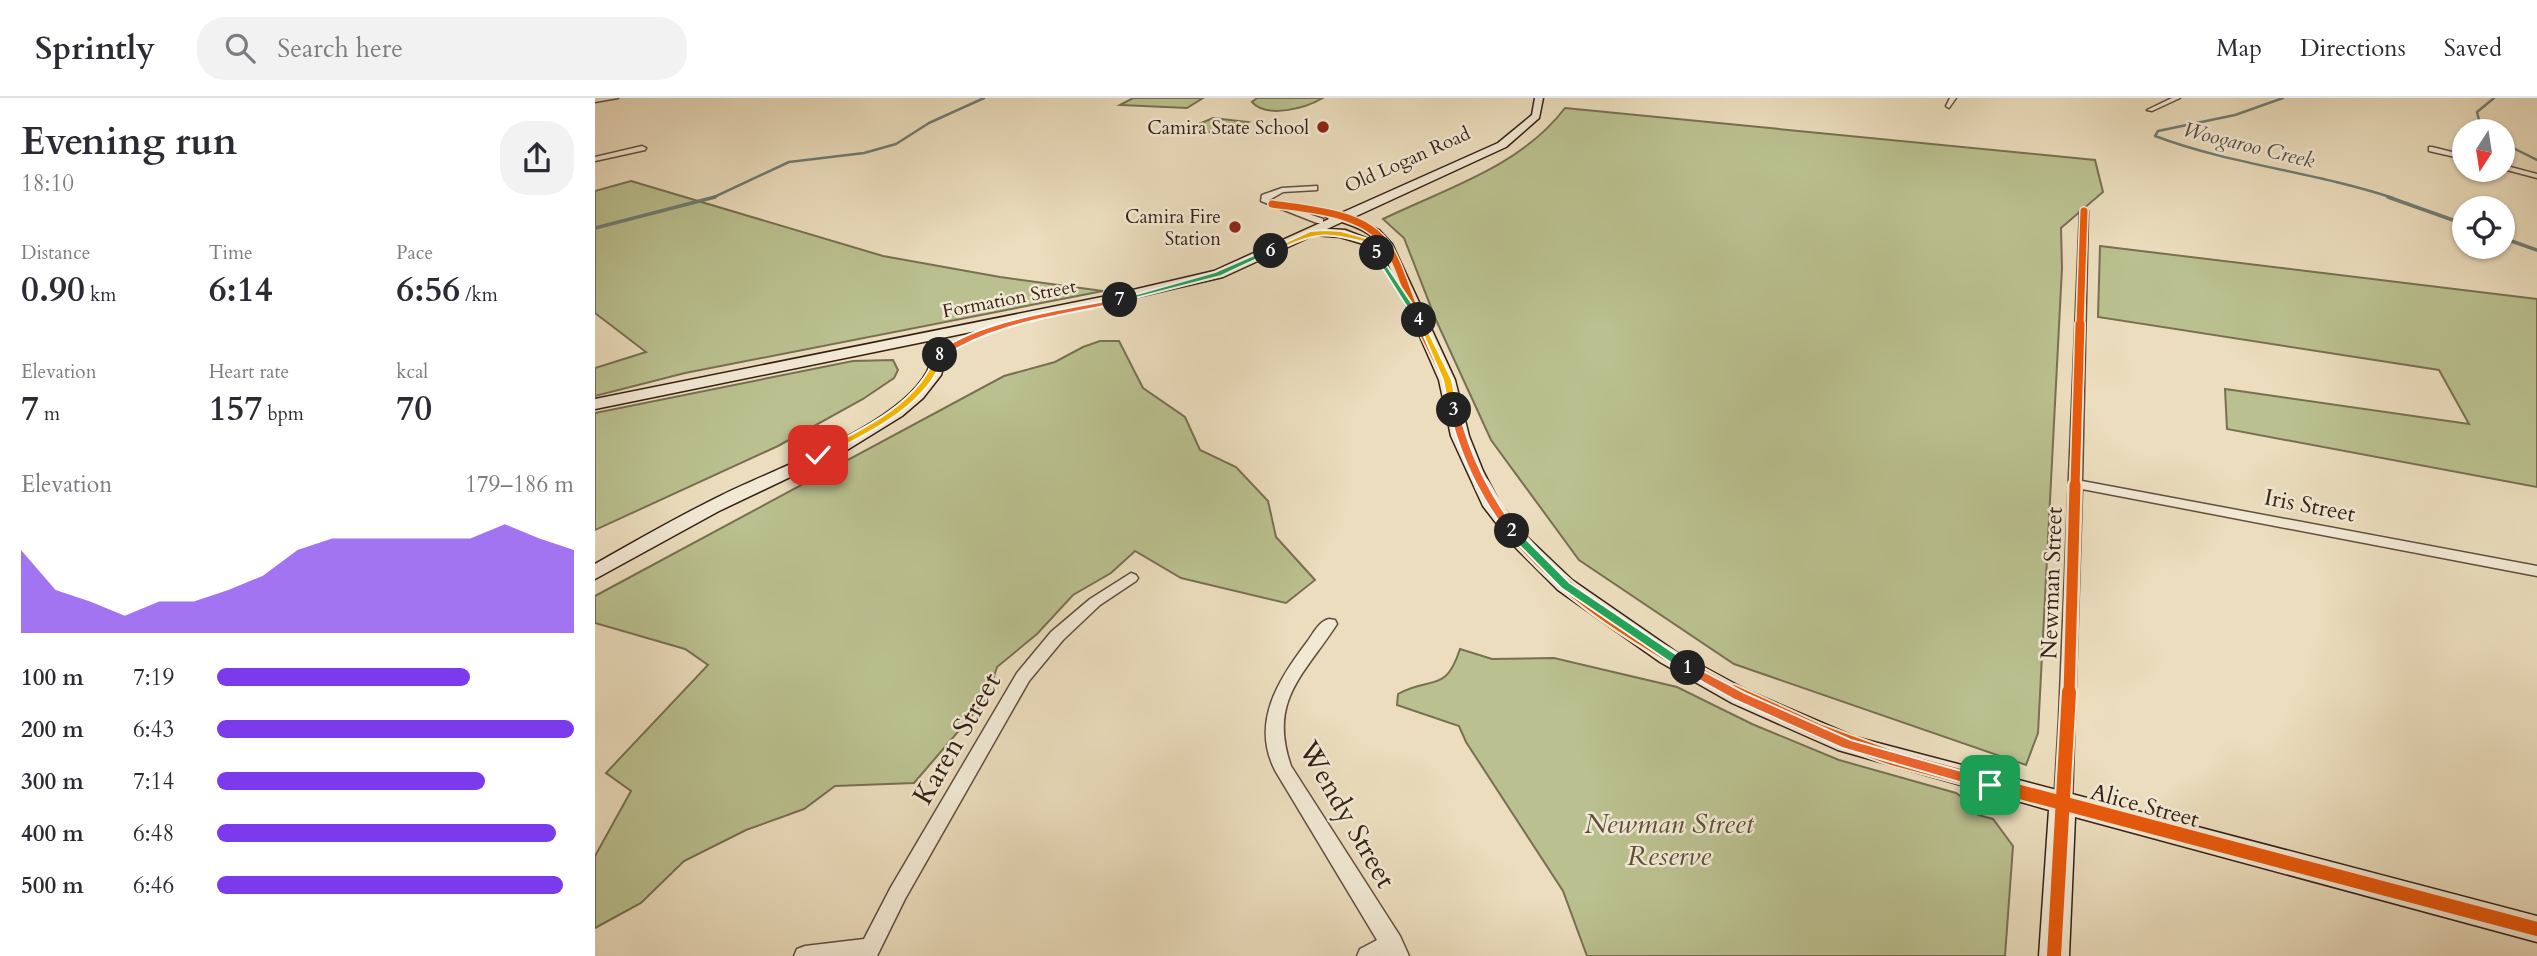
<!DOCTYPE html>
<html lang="en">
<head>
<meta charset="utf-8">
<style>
  body { margin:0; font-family:Cardo,serif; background:#f2f2f3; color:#2b2b33; height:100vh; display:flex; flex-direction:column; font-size:26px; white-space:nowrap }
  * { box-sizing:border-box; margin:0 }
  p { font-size:23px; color:#7c7c81 }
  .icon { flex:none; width:38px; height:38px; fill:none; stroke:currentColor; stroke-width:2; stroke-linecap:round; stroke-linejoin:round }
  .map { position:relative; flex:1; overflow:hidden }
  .sheet { display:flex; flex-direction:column; background:#fff; width:595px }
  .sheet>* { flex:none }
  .needle { width:46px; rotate:192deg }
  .buttons { position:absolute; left:1857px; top:21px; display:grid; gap:14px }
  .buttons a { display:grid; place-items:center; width:63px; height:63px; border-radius:50%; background:#fff; box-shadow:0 2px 5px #0004; font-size:35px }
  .pin { position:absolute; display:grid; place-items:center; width:60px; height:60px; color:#fff; margin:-30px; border-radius:14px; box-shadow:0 4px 10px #0006 }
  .km { position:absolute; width:35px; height:35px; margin:-18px; border-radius:50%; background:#222; color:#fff; font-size:19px; line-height:35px; text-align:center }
  .round { display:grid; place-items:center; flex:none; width:74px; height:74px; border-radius:28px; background:#f2f2f3 }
  .head { display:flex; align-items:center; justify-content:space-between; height:119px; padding:0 21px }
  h1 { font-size:38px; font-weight:800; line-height:52px }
  .stats { display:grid; grid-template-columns:repeat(3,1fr); gap:10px; height:119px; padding:7px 21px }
  .stats div { display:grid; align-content:center }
  .stats b { font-size:35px; font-weight:800 }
  .stats small { font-size:19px; font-weight:400 }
  .stats p { font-size:19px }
  .chart { height:196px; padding:14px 21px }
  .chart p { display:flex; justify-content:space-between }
  .chart svg { width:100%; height:126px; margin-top:7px; fill:#7c3aed; opacity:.7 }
  ul { padding:0 21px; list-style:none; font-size:23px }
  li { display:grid; grid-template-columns:112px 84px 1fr; align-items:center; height:52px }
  li i { height:18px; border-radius:9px; background:#7c3aed }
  header { display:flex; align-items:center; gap:42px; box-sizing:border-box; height:98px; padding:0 35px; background:#fff; border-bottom:2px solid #e1e1e2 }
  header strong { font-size:33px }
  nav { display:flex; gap:38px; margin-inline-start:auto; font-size:24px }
  .search { width:490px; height:63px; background:#f2f2f3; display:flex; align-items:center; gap:18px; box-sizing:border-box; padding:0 24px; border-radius:28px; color:#7c7c81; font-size:26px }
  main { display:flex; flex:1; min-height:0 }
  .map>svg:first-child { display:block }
  .green { fill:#bac08f; stroke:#787052; stroke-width:2 }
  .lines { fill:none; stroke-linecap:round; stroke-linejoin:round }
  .stream-far1 { stroke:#707d73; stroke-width:2.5 }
  .stream { stroke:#707d73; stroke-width:3.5 }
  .street-casing { stroke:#624e3f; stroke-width:3 }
  .secondary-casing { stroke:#351f15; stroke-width:3 }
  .street { fill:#f2e9d4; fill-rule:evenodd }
  .secondary { fill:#f2e9d4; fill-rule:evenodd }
  .cycleway-far3-casing { stroke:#f2e9d4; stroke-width:10 }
  .cycleway-far2-casing { stroke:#f2e9d4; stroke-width:12 }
  .cycleway-far1-casing { stroke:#f2e9d4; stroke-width:16 }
  .cycleway-casing { stroke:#f2e9d4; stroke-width:18 }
  .cycleway-far3 { stroke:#e8590c; stroke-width:7 }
  .cycleway-far2 { stroke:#e8590c; stroke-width:9 }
  .cycleway-far1 { stroke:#e8590c; stroke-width:11 }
  .cycleway { stroke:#e8590c; stroke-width:14 }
  .split-1 { fill:#f0652b; stroke:#fff; stroke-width:2 }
  .split-2 { fill:#22a559; stroke:#fff; stroke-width:2 }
  .split-3 { fill:#f0652b; stroke:#fff; stroke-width:2 }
  .split-4 { fill:#f5b400; stroke:#fff; stroke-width:2 }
  .split-5 { fill:#22a559; stroke:#fff; stroke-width:2 }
  .split-6 { fill:#f5b400; stroke:#fff; stroke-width:2 }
  .split-7 { fill:#22a559; stroke:#fff; stroke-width:2 }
  .split-8 { fill:#f0652b; stroke:#fff; stroke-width:2 }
  .split-9 { fill:#f5b400; stroke:#fff; stroke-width:2 }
  .poi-dot { fill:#8f2418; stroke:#f2e9d4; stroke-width:2.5 }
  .labels { text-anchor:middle; stroke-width:5; stroke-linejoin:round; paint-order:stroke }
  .far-poi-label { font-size:19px; fill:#351f15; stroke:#f2e9d4; text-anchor:end }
  .far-street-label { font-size:19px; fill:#351f15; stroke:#f2e9d4 }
  .far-water-label { font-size:21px; font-style:italic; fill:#534e44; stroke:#f2e9d4 }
  .street-label { font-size:23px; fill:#351f15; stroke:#f2e9d4 }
  .near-street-label { font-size:28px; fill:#351f15; stroke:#f2e9d4 }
  .near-park-label { font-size:28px; font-style:italic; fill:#5d4f3a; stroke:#f2e9d4 }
</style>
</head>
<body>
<header>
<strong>Sprintly</strong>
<div class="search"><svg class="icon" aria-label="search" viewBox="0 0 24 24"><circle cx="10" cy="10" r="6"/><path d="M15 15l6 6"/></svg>Search here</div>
<nav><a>Map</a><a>Directions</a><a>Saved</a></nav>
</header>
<main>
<section class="sheet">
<div class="head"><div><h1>Evening run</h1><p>18:10</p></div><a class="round"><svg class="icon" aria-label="share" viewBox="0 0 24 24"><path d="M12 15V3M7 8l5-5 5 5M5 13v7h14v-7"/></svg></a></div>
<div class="stats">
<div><p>Distance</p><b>0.90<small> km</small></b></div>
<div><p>Time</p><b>6:14</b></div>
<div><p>Pace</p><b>6:56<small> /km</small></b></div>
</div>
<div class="stats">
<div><p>Elevation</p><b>7<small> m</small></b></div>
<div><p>Heart rate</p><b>157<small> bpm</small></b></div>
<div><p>kcal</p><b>70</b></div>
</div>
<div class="chart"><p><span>Elevation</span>179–186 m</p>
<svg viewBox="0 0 160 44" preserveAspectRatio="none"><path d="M0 44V15L10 29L20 33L30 38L40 33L50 33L60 29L70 24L80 15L90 11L100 11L110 11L120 11L130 11L140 6L150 11L160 15V44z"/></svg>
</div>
<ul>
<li><b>100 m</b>7:19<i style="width:71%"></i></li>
<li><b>200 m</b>6:43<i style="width:100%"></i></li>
<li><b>300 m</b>7:14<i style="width:75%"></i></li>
<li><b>400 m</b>6:48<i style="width:95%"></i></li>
<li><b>500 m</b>6:46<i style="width:97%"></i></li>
</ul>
</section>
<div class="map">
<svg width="1942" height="858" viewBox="0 0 1942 858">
  <rect width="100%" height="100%" fill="#ebddbd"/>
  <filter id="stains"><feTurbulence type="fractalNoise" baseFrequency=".00286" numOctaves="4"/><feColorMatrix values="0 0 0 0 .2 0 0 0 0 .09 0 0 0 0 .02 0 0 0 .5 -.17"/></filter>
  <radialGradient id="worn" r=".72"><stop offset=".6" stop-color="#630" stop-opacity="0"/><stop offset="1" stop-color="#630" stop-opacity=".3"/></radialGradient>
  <!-- green -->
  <g class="green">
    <polygon points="538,0 608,0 592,10 525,7"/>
    <path d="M662 0H728C711 10 672 21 657 4Z"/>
    <path d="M970 10 1500 62 1508 94 1466 130 1467 170 1443 635 1431 667 1139 566 984 462 896 342 841 222 809 140 788 121C852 90 925 69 970 10Z"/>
    <polygon points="618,20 653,24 628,36 592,31"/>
    <polygon points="36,83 288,158 405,179 508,193 90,275 0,298 0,270 51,254 0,215 0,93"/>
    <polygon points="1505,148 1942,201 1942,389 1632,331 1630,291 1874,326 1844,272 1503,219"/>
    <polygon points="505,243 524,243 548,290 590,319 605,352 641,369 673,403 681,439 720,482 691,505 586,480 540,453 516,475 478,497 442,536 402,569 392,600 319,685 240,688 209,711 151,732 89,763 46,805 0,830 0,758 36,693 11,675 113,567 90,551 0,525 0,498 409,278 460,264 488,249"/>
    <polygon points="298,262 303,272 299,280 268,301 183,348 0,432 0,315 258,263"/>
    <path d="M865 551 897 561 959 560 1082 589 1157 626 1244 662 1361 695 1377 706 1383 717 1398 721 1418 748 1410 858H992L968 793 871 644 864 628 802 607 803 596C836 577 850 597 865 551Z"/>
  </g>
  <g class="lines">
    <!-- stream-far1 -->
    <g class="stream-far1">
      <path d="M1688 0 1640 17 1563 33 1560 38C1637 67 1720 74 1798 100"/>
      <polyline points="1892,33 1885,26 1882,14 1899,0"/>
      <polyline points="1908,45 1942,62"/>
      <polyline points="117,100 194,64 269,55 301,46 334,25 389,0"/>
    </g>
    <!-- stream -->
    <g class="stream">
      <polyline points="1793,99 1869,126"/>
      <polyline points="0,130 120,99"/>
      <polyline points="1908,140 1942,152"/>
    </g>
    <!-- street casing -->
    <g class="street-casing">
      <g id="street">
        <polygon points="0,0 23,0 0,4"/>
        <polygon points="1355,0 1361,0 1354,10 1351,8"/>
        <polygon points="1577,0 1585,0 1557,13 1552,12"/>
        <polygon points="47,48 51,50 50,52 0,63 0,59"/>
        <polygon points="1837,49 1869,57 1869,61 1834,53 1834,49"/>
        <polygon points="1908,67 1942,76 1942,80 1908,71"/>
        <polygon points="722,88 722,92 688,94 674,102 728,121 728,125 722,125 666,103 667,97 687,90"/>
        <polygon points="1489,110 1493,113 1487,383 1942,468 1942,478 1487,391 1477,707 1475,712 1468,715 1461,712 1459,707 1464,620 1485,113"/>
        <polygon points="536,475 541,477 543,480 541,483 505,507 468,542 434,583 310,801 282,858 199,858 202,851 210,848 269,841 296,789 422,575 456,534 495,501"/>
        <path d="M734 521 740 522 742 526C709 577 673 602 696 668L805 838 814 858H762L765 851 782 842 681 674C655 626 683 582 712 544 718 536 724 523 734 521Z"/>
      </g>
    </g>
    <!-- secondary casing -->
    <g class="secondary-casing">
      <path id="secondary" d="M940 0H948L944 20 911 49 757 120 784 132 797 146 860 282 874 338 888 373 905 406 932 439 977 482 1081 554 1153 593 1260 639 1942 818V844L1480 719 1474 858H1444L1454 712 1243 652 1137 605 1065 564 963 492 918 447 888 408 856 338 844 282 785 147C775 134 762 129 747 124L732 131 750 132 781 144 775 148 745 139 719 137 628 179 512 206 347 240 350 262 346 277 328 300 307 318 252 352 124 413 0 481V466C42 442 84 418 127 397 181 370 303 328 332 274 337 265 335 253 333 243L0 311V301L512 198 619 173 734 121 730 118 732 116H744L903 45 937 17Z"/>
    </g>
    <!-- street -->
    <use href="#street" class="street"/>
    <!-- secondary -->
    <use href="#secondary" class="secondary"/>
    <!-- cycleway-far3 casing -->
    <g class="cycleway-far3-casing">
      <g id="cycleway-far3">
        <path d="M677 106C718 112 777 114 797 156 809 179 814 204 826 227"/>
        <polyline points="1485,227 1489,113"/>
      </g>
    </g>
    <!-- cycleway-far2 casing -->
    <g class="cycleway-far2-casing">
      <g id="cycleway-far2">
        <polyline points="825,226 853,283 866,340 887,389"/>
        <polyline points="1480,389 1485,226"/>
      </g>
    </g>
    <!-- cycleway-far1 casing -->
    <g class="cycleway-far1-casing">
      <g id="cycleway-far1">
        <path d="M887 387C938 483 1048 546 1142 596"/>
        <polyline points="1474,596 1480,387"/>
      </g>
    </g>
    <!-- cycleway casing -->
    <g class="cycleway-casing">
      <g id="cycleway">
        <polyline points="1138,594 1223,633 1297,660 1942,831"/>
        <polyline points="1459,858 1474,594"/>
      </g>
    </g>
    <!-- cycleway-far3 -->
    <use href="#cycleway-far3" class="cycleway-far3"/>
    <!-- cycleway-far2 -->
    <use href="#cycleway-far2" class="cycleway-far2"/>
    <!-- cycleway-far1 -->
    <use href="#cycleway-far1" class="cycleway-far1"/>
    <!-- cycleway -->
    <use href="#cycleway" class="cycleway"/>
  </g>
  <!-- split-1 -->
  <polygon class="split-1" points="1093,565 1150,595 1256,642 1395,681 1402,687 1395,693 1247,650 1140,602 1088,573 1088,567"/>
  <!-- split-2 -->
  <polygon class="split-2" points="913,431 921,431 975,485 1097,567 1097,573 1088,573 966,490 913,436"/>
  <!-- split-3 -->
  <path class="split-3" d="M859 309 864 312C876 360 894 394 922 433L921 436H913C884 398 865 359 854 312Z"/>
  <!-- split-4 -->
  <polygon class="split-4" points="821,220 828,222 857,282 863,314 854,312 848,282"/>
  <!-- split-5 -->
  <polygon class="split-5" points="782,153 828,222 827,224 820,222 778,155"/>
  <!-- split-6 -->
  <path class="split-6" d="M729 132 746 133 778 142 785 155 779 157 772 145C727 132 720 136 678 154L672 153 715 133Z"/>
  <!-- split-7 -->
  <polygon class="split-7" points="673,151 679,153 626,178 525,204 521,202 620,174"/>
  <!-- split-8 -->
  <path class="split-8" d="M525 200 528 204C467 218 400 224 348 259L340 257C378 222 474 211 525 200Z"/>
  <!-- split-9 -->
  <path class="split-9" d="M345 254 349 257C335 307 271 337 227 359H220V355C262 334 326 305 340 257Z"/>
  <!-- markers -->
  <g class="poi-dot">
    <circle cx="728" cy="29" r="7"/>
    <circle cx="640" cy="129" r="7"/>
  </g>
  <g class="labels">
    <!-- far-poi labels -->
    <g class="far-poi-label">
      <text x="714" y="36">Camira State School</text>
      <text x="626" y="125">Camira Fire<tspan x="626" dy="22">Station</tspan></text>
    </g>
    <!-- far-street labels -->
    <g class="far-street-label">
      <text transform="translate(812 61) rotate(-24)" y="7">Old Logan Road</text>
      <text transform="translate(414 200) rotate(-11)" y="7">Formation Street</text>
    </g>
    <!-- far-water labels -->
    <g class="far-water-label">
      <text transform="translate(1654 47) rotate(14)" y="7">Woogaroo Creek</text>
    </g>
    <!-- street labels -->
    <g class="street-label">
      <text transform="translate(1715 407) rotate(11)" y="8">Iris Street</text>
      <text transform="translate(1456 485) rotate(-88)" y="8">Newman Street</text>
      <text transform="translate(1550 707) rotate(15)" y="8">Alice Street</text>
    </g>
    <!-- near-street labels -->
    <g class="near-street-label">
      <text transform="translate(361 640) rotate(-60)" y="10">Karen Street</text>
      <text transform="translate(753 716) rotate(60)" y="10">Wendy Street</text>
    </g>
    <!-- near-park labels -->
    <g class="near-park-label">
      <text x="1074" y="735">Newman Street<tspan x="1074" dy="32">Reserve</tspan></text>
    </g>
  </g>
  <rect width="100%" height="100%" filter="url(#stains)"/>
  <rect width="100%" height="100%" fill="url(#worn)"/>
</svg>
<div class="buttons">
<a><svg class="needle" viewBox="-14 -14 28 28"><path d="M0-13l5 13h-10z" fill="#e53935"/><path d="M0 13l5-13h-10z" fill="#7c7c81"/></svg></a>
<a><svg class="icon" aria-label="locate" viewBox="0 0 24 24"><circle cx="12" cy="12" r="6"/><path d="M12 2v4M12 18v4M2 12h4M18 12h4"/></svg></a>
</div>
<div class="pin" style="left:1395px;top:687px;background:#1e9e55"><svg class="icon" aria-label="arrive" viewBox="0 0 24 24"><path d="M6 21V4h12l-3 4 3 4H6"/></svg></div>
<div class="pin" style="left:223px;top:357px;background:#d93025"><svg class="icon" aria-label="check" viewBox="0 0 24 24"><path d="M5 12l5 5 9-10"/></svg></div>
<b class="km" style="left:1093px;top:570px">1</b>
<b class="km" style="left:917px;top:433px">2</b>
<b class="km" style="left:859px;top:312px">3</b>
<b class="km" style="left:824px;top:222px">4</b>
<b class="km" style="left:782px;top:155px">5</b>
<b class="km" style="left:676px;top:153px">6</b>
<b class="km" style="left:525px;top:202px">7</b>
<b class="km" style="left:345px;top:257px">8</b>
</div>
</main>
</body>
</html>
